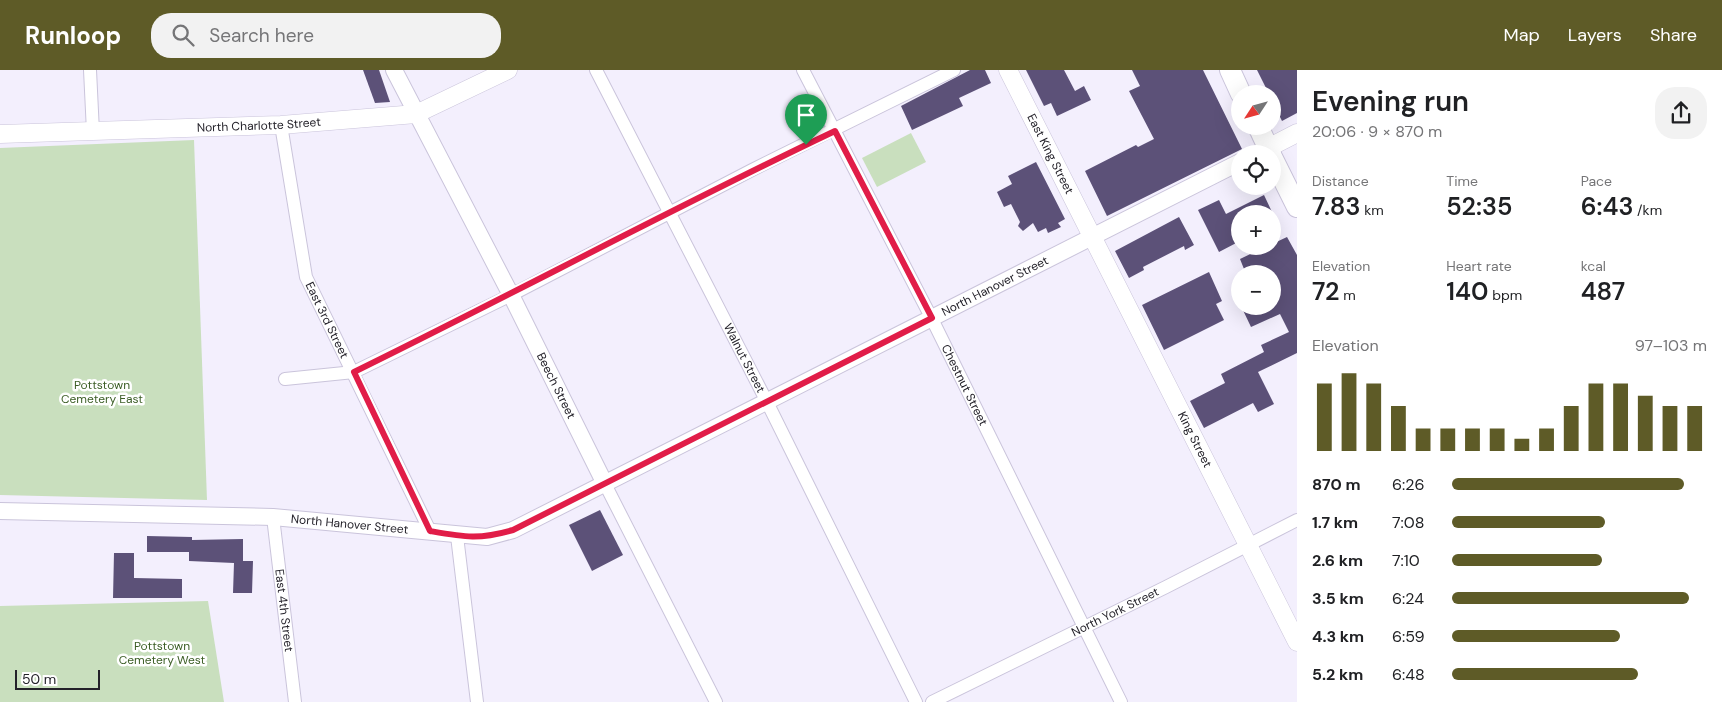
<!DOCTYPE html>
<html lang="en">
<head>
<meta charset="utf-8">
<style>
  body { margin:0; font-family:"DM Sans",sans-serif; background:#f2f2f2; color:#202124; height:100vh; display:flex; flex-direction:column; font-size:19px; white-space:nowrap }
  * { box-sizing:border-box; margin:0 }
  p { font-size:16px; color:#757577 }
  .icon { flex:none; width:28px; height:28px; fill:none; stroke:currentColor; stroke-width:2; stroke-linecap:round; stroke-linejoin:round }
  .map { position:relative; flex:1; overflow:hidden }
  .panel { display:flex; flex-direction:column; background:#fff; width:425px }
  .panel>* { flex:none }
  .needle { width:32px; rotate:234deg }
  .controls { position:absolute; left:1231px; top:15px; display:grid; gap:10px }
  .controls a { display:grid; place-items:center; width:50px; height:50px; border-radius:50%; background:#fff; box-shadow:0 5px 20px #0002; font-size:25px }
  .scale { position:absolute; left:15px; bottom:12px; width:85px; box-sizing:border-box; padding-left:5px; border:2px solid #24222a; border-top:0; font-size:14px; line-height:18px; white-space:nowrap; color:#24222a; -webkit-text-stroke:4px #fff; paint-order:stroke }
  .pin { position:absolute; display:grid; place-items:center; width:42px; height:42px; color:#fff; margin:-51px -21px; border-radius:50% 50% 50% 0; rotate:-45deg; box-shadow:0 0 5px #0007 }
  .pin .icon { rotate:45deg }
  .round { display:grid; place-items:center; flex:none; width:52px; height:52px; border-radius:20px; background:#f2f2f2 }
  .head { display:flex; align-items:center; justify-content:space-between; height:85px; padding:0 15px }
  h1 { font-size:28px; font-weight:600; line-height:38px }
  .stats { display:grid; grid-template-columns:repeat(3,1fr); gap:8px; height:85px; padding:5px 15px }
  .stats div { display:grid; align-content:center }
  .stats b { font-size:25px; font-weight:600 }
  .stats small { font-size:14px; font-weight:400 }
  .stats p { font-size:14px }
  .chart { height:140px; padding:10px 15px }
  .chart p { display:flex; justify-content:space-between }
  .chart svg { width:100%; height:90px; margin-top:5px; stroke:#5e5b27; stroke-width:6 }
  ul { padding:0 15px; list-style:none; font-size:16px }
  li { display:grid; grid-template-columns:80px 60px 1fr; align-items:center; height:38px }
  li i { height:12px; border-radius:6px; background:#5e5b27 }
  header { display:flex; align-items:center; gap:30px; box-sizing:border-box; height:70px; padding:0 25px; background:#5e5b27; color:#fff }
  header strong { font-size:24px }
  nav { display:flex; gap:28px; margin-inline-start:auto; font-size:18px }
  .search { width:350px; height:45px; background:#f2f2f2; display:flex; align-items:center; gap:12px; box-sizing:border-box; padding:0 18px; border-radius:20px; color:#757577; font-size:19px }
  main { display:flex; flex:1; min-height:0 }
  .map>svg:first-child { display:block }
  .green { fill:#c9dfbe }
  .building { fill:#5c5178 }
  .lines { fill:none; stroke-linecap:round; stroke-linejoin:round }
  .minor-casing { stroke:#cac4db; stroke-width:14 }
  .tertiary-casing { stroke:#cac4db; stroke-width:18 }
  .secondary-casing { stroke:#cac4db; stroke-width:19 }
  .primary-casing { stroke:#cac4db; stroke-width:22 }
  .minor { stroke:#fff; stroke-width:12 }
  .tertiary { stroke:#fff; stroke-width:16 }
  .secondary { stroke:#fff; stroke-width:18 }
  .primary { stroke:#fff; stroke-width:20 }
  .route-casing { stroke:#fff; stroke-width:10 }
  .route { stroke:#e11d48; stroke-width:6 }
  .labels { text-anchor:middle; stroke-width:5; stroke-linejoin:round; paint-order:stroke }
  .street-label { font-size:12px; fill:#24222a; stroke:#fff }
  .park-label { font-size:12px; fill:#3c5e26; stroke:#fff }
</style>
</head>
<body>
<header>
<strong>Runloop</strong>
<div class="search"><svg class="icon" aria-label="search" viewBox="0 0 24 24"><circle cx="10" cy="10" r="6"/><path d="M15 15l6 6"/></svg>Search here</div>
<nav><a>Map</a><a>Layers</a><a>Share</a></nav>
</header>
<main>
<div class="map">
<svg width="1297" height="632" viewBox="0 0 1297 632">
  <rect width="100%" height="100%" fill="#f3effd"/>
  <!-- green -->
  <g class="green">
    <polygon points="911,63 926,92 877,117 862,88"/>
    <polygon points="194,70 207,430 0,425 0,78"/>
    <polygon points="208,531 224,632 0,632 0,536"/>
  </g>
  <!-- building -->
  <g class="building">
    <polygon points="363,0 379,0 390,32 375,33"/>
    <polygon points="970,0 985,0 991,13 959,28 963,36 912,60 901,36"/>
    <polygon points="1026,0 1064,0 1075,21 1084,16 1091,30 1057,46 1051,33 1044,36"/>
    <polygon points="1132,0 1203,0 1242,79 1107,146 1085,101 1136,75 1138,77 1154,69 1129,21 1140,16"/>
    <polygon points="1257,0 1297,0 1297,43 1282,51 1272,31 1272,24 1269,24"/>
    <polygon points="1036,92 1065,149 1058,153 1061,157 1048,163 1046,158 1038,162 1033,153 1023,161 1018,156 1020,152 1011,134 1004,137 997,122 1012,114 1008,106"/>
    <polygon points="1264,125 1273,144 1240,144 1240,171 1219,182 1198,140 1219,130 1226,144"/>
    <polygon points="1179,147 1194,175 1185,180 1184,176 1143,197 1144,200 1129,208 1115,181"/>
    <polygon points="1287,167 1297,185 1297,283 1258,302 1274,334 1258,342 1253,333 1204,358 1190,331 1225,313 1221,304 1264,282 1261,275 1289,262 1280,244 1251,257 1241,236 1272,236 1272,204 1246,204 1240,189 1267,176 1272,176 1272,174"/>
    <polygon points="1209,202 1222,231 1216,234 1224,250 1164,280 1142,235"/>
    <polygon points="600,440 623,485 592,501 569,455"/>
    <polygon points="147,466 192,467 192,470 243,469 243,491 253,491 252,523 233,523 234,493 189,491 189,482 147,482"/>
    <polygon points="114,483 134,483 134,508 182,509 182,528 113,528"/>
  </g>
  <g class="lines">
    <!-- minor casing -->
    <g class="minor-casing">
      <g id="minor">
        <polyline points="90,0 93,62"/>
        <path id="s1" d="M596 0 767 332 916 632"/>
        <path id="s2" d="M803 0 932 249 1121 632"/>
        <path id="s3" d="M281 55 306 207 430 461"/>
        <polyline points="285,309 354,302 511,225 752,100 954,0"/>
        <polyline points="605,414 716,632"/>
        <path id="s4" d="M273 447 295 632"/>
        <polyline points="457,466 477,632"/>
        <path id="s5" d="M932 632 1166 517 1297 450"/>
      </g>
    </g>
    <!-- tertiary casing -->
    <g class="tertiary-casing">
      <g id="tertiary">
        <path id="s6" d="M394 0 511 225 605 414"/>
        <path id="s7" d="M0 441 273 447 487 467 513 460 1240 92"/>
      </g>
    </g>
    <!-- secondary casing -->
    <g class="secondary-casing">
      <g id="secondary">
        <path id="s8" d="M1008 0 1297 572"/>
        <path id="s9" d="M0 64 281 55 416 44 508 0"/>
        <polyline points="1268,78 1297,63"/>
      </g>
    </g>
    <!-- primary casing -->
    <g class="primary-casing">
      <g id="primary">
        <polyline points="1230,0 1241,24"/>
        <polyline points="1258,56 1271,84"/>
        <polyline points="1272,87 1297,137"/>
      </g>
    </g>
    <!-- minor -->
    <use href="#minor" class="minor"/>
    <!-- tertiary -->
    <use href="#tertiary" class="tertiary"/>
    <!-- secondary -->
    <use href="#secondary" class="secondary"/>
    <!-- primary -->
    <use href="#primary" class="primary"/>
  </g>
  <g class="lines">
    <!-- route casing -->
    <g class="route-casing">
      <path id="route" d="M835 61 932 248 513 460C479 470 464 467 430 461L354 302C515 223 673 138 835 61Z"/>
    </g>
    <!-- route -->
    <use href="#route" class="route"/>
  </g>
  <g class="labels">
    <!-- street labels -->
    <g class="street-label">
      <text dy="4" stroke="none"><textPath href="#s9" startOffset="259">North Charlotte Street</textPath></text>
      <text dy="4" stroke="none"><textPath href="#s8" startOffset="94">East King Street</textPath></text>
      <text dy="4" stroke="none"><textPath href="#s7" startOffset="1055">North Hanover Street</textPath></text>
      <text dy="4" stroke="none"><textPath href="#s3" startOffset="202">East 3rd Street</textPath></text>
      <text dy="4" stroke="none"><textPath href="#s1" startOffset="324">Walnut Street</textPath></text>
      <text dy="4" stroke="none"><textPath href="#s6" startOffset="355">Beech Street</textPath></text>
      <text dy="4" stroke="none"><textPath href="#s2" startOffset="354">Chestnut Street</textPath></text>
      <text dy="4" stroke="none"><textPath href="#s8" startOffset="414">King Street</textPath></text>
      <text dy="4" stroke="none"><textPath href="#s7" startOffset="350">North Hanover Street</textPath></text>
      <text dy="4" stroke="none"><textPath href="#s4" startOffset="94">East 4th Street</textPath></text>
      <text dy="4" stroke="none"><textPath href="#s5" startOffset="204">North York Street</textPath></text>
    </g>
    <!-- park labels -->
    <g class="park-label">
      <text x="102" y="319">Pottstown<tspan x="102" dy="14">Cemetery East</tspan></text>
      <text x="162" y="580">Pottstown<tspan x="162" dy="14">Cemetery West</tspan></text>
    </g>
  </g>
</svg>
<div class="controls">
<a><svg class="needle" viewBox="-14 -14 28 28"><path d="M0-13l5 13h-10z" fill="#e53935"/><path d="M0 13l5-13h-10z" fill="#757577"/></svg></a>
<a><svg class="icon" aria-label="locate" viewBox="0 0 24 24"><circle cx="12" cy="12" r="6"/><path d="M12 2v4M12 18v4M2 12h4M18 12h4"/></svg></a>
<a>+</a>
<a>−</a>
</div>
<div class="scale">50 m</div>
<div class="pin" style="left:806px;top:75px;background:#1e9e55"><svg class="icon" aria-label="arrive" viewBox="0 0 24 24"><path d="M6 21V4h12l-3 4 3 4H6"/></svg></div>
</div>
<section class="panel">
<div class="head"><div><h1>Evening run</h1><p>20:06 · 9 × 870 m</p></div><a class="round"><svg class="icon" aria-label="share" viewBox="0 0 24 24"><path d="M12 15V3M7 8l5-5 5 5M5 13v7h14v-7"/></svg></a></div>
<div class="stats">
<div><p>Distance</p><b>7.83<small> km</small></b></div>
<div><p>Time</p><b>52:35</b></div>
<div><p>Pace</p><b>6:43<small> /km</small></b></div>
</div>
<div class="stats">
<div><p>Elevation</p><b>72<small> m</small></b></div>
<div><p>Heart rate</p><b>140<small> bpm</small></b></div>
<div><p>kcal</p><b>487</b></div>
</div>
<div class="chart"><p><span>Elevation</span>97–103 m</p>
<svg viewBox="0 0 160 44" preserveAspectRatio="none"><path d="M5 44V11M15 44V6M25 44V11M35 44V22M45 44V33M55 44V33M65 44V33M75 44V33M85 44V38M95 44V33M105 44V22M115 44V11M125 44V11M135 44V17M145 44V22M155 44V22"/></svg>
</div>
<ul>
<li><b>870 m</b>6:26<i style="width:91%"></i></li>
<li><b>1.7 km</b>7:08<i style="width:60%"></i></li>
<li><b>2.6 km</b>7:10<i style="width:59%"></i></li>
<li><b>3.5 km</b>6:24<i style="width:93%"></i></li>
<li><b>4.3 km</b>6:59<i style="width:66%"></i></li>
<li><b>5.2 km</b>6:48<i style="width:73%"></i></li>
</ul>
</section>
</main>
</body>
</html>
